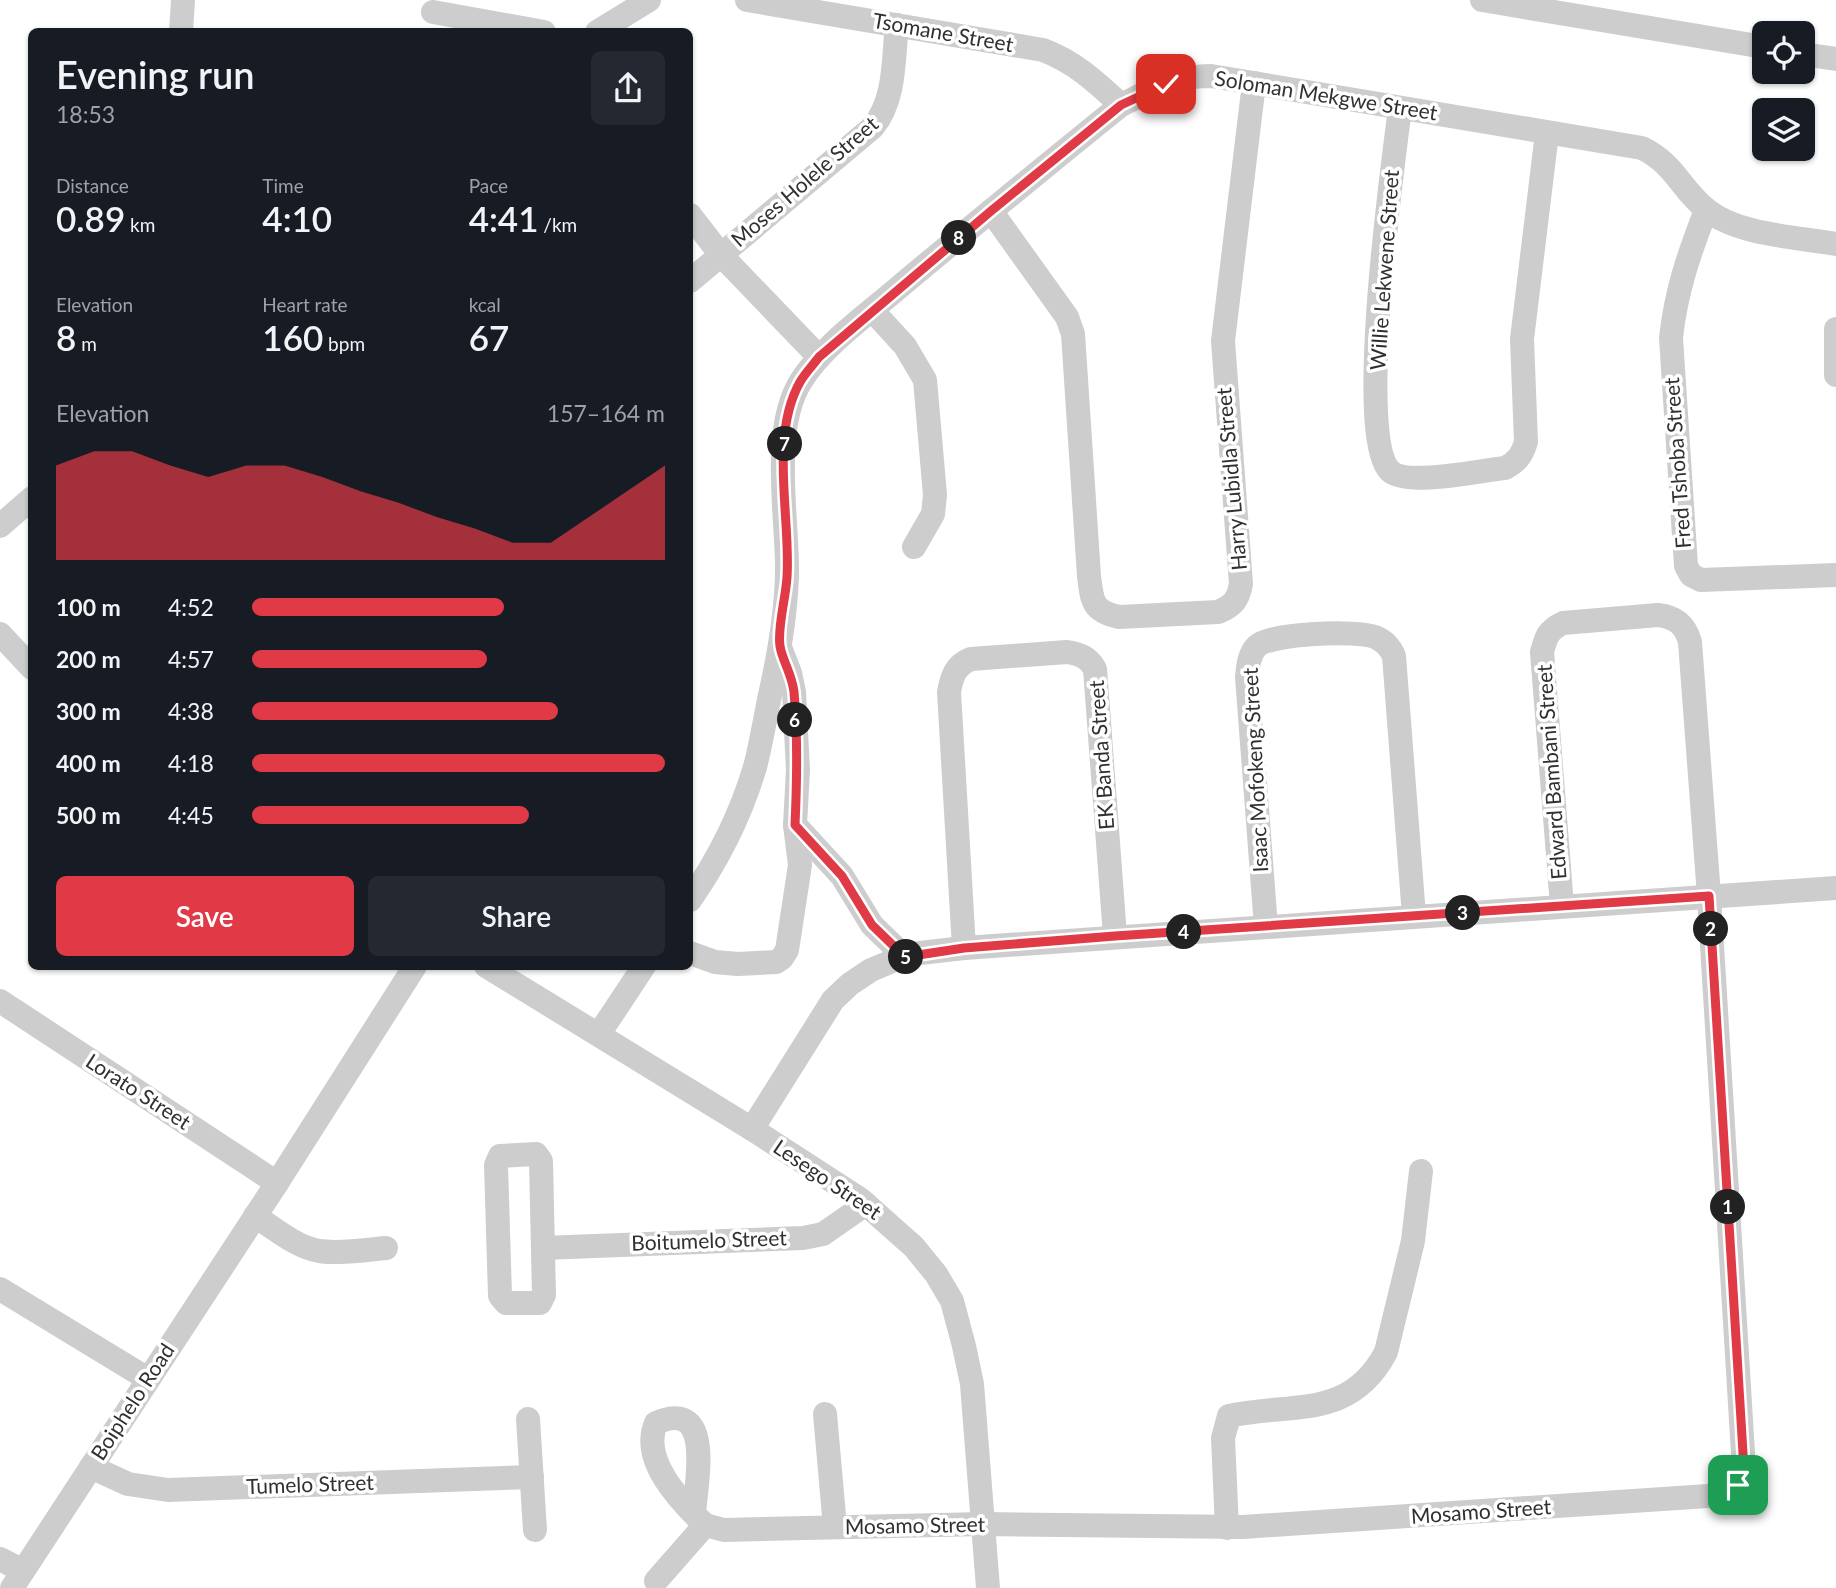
<!DOCTYPE html>
<html lang="en">
<head>
<meta charset="utf-8">
<style>
  body { margin:0; font-family:Lato,sans-serif; background:#242831; color:#f1f3f6; height:100vh; display:flex; flex-direction:column; font-size:26px; white-space:nowrap }
  * { box-sizing:border-box; margin:0 }
  p { font-size:23px; color:#9ea1a6 }
  .icon { flex:none; width:38px; height:38px; fill:none; stroke:currentColor; stroke-width:2; stroke-linecap:round; stroke-linejoin:round }
  .map { position:relative; flex:1; overflow:hidden }
  .drawer { position:absolute; left:28px; top:28px; width:665px; height:942px; display:flex; flex-direction:column; background:#171b24; border-radius:10px; box-shadow:0 2px 5px #0004 }
  .drawer>* { flex:none }
  .tools { position:absolute; left:1752px; top:21px; display:grid; gap:14px }
  .tools a { display:grid; place-items:center; width:63px; height:63px; border-radius:10px; background:#171b24; box-shadow:0 2px 5px #0004; font-size:35px }
  .pin { position:absolute; display:grid; place-items:center; width:60px; height:60px; color:#fff; margin:-30px; border-radius:14px; box-shadow:0 4px 10px #0006 }
  .km { position:absolute; width:35px; height:35px; margin:-18px; border-radius:50%; background:#222; color:#fff; font-size:19px; line-height:35px; text-align:center }
  .round { display:grid; place-items:center; flex:none; width:74px; height:74px; border-radius:10px; background:#242831 }
  .head { display:flex; align-items:center; justify-content:space-between; height:119px; padding:0 28px }
  h1 { font-size:38px; font-weight:600; line-height:52px }
  .metrics { display:grid; grid-template-columns:repeat(3,1fr); gap:10px; height:119px; padding:7px 28px }
  .metrics div { display:grid; align-content:center }
  .metrics b { font-size:35px; font-weight:600 }
  .metrics small { font-size:19px; font-weight:400 }
  .metrics p { font-size:19px }
  .chart { height:196px; padding:14px 28px }
  .chart p { display:flex; justify-content:space-between }
  .chart svg { width:100%; height:126px; margin-top:7px; fill:#df3a46; opacity:.7 }
  .cta { display:flex; gap:14px; margin-top:auto; padding:14px 28px }
  .cta a { flex:1; height:80px; border-radius:10px; background:#df3a46; color:#fff; font-size:28px; font-weight:600; line-height:80px; text-align:center }
  .cta a+a { background:#242831; color:#f1f3f6 }
  ul { padding:0 28px; list-style:none; font-size:23px }
  li { display:grid; grid-template-columns:112px 84px 1fr; align-items:center; height:52px }
  li i { height:18px; border-radius:9px; background:#df3a46 }
  .map>svg:first-child { display:block }
  .lines { fill:none; stroke-linecap:round; stroke-linejoin:round }
  .minor { stroke:#cdcdcd; stroke-width:24 }
  .route-casing { stroke:#fff; stroke-width:14 }
  .route { stroke:#df3a46; stroke-width:9 }
  .labels { text-anchor:middle; stroke-width:7; stroke-linejoin:round; paint-order:stroke }
  .street-label { font-size:21px; fill:#303030; stroke:#fff }
</style>
</head>
<body>
<div class="map">
<svg width="1836" height="1588" viewBox="0 0 1836 1588">
  <rect width="100%" height="100%" fill="#fff"/>
  <g class="lines">
    <!-- minor -->
    <g class="minor">
      <path d="M747 0 1043 50C1075 62 1096 82 1121 105"/>
      <polyline points="1482,0 1764,47"/>
      <polyline points="433,12 544,32"/>
      <polyline points="181,32 183,0"/>
      <polyline points="597,32 649,0"/>
      <polyline points="1802,54 1836,59"/>
      <path d="M1400 108C1393 164 1355 437 1390 471 1407 487 1482 470 1505 468 1517 462 1522 455 1526 442L1522 339 1547 133"/>
      <path d="M1706 210C1689 254 1676 291 1671 338L1686 566 1691 575 1701 580 1836 575"/>
      <path d="M991 211 1067 317 1073 334 1089 576C1092 601 1092 611 1119 617L1218 612C1233 606 1238 600 1241 584L1223 341 1254 83"/>
      <polyline points="690,215 721,255 819,357"/>
      <path d="M690 281 873 127C896 99 893 59 897 25"/>
      <polyline points="872,310 905,346 925,380 935,495 933,514 914,547"/>
      <polyline points="1836,329 1836,375"/>
      <polyline points="0,526 32,498"/>
      <polyline points="0,634 32,668"/>
      <polyline points="795,825 842,876 872,925 905,957"/>
      <path d="M690 900C718 860 741 814 755 767 761 744 765 719 770 695 779 655 786 614 787 574 788 518 770 430 801 381 824 344 871 312 904 283 976 223 1048 164 1121 105 1154 89 1173 76 1211 76L1642 148C1675 164 1681 190 1707 210 1738 235 1797 237 1836 244"/>
      <path d="M1266 927 1247 677C1248 666 1249 654 1257 646 1272 633 1357 630 1375 637 1385 641 1390 647 1394 656L1414 916"/>
      <path d="M964 948 949 692C952 675 956 665 971 659L1067 652C1080 654 1088 657 1095 669L1115 936"/>
      <polyline points="690,953 715,962 738,964 776,962 782,958 787,950 800,865 795,825 798,770 794,692 790,673 780,647"/>
      <polyline points="486,966 752,1129 860,1199 914,1247 936,1274 952,1301 964,1346 972,1384 988,1588"/>
      <polyline points="0,1001 277,1183"/>
      <polyline points="599,1034 644,966"/>
      <polyline points="752,1129 833,1000 850,984 871,970 895,960 920,953 964,948 1836,888"/>
      <polygon points="536,1154 541,1161 544,1295 540,1303 506,1303 500,1296 496,1165 500,1156"/>
      <path d="M255 1216C274 1228 296 1247 319 1251 341 1254 364 1250 386 1248"/>
      <polyline points="543,1248 803,1238 823,1234 866,1204"/>
      <polyline points="0,1289 148,1379"/>
      <polyline points="825,1414 835,1527"/>
      <polyline points="528,1419 535,1530"/>
      <polyline points="91,1467 128,1484 168,1490 532,1477"/>
      <path d="M694 1514C696 1483 715 1397 656 1423 640 1460 680 1501 705 1525"/>
      <path d="M1227 1528 1223 1438 1229 1416C1290 1402 1350 1421 1386 1352L1413 1241 1421 1171"/>
      <polyline points="0,1559 23,1571"/>
      <path d="M656 1581 705 1525 724 1530 983 1524 1243 1527 1708 1496C1740 1492 1742 1483 1743 1453L1709 896 1690 642C1685 624 1675 617 1658 615L1563 623C1548 630 1546 637 1542 652L1562 906"/>
      <polyline points="12,1588 277,1183 415,966"/>
    </g>
  </g>
  <g class="lines">
    <!-- route casing -->
    <g class="route-casing">
      <path id="route" d="M1166 84 1121 105 991 211 819 357C813 365 805 373 800 382 769 437 791 518 787 577 786 597 777 628 780 646 782 660 792 674 794 692 798 736 797 781 795 825L842 876 872 925 905 957 964 948 1115 936 1709 896 1743 1453V1473L1738 1485"/>
    </g>
    <!-- route -->
    <use href="#route" class="route"/>
  </g>
  <g class="labels">
    <!-- street labels -->
    <g class="street-label">
      <text transform="translate(943 33) rotate(10)" y="7">Tsomane Street</text>
      <text transform="translate(1326 96) rotate(9)" y="7">Soloman Mekgwe Street</text>
      <text transform="translate(805 182) rotate(-41)" y="7">Moses Holele Street</text>
      <text transform="translate(1385 270) rotate(-86)" y="7">Willie Lekwene Street</text>
      <text transform="translate(1678 463) rotate(-94)" y="7">Fred Tshoba Street</text>
      <text transform="translate(1232 479) rotate(-95)" y="7">Harry Lubidla Street</text>
      <text transform="translate(1102 755) rotate(-94)" y="7">EK Banda Street</text>
      <text transform="translate(1256 770) rotate(-93)" y="7">Isaac Mofokeng Street</text>
      <text transform="translate(1552 772) rotate(-94)" y="7">Edward Bambani Street</text>
      <text transform="translate(138 1092) rotate(33)" y="7">Lorato Street</text>
      <text transform="translate(827 1180) rotate(34)" y="7">Lesego Street</text>
      <text transform="translate(709 1241) rotate(-2)" y="7">Boitumelo Street</text>
      <text transform="translate(133 1402) rotate(-57)" y="7">Boiphelo Road</text>
      <text transform="translate(310 1485) rotate(-2)" y="7">Tumelo Street</text>
      <text transform="translate(1481 1512) rotate(-4)" y="7">Mosamo Street</text>
      <text transform="translate(915 1526) rotate(-1)" y="7">Mosamo Street</text>
    </g>
  </g>
</svg>
<div class="tools">
<a><svg class="icon" aria-label="locate" viewBox="0 0 24 24"><circle cx="12" cy="12" r="6"/><path d="M12 2v4M12 18v4M2 12h4M18 12h4"/></svg></a>
<a><svg class="icon" aria-label="layers" viewBox="0 0 24 24"><path d="M12 4l9 5-9 5-9-5zM3 14l9 5 9-5"/></svg></a>
</div>
<div class="pin" style="left:1738px;top:1485px;background:#1e9e55"><svg class="icon" aria-label="arrive" viewBox="0 0 24 24"><path d="M6 21V4h12l-3 4 3 4H6"/></svg></div>
<div class="pin" style="left:1166px;top:84px;background:#d93025"><svg class="icon" aria-label="check" viewBox="0 0 24 24"><path d="M5 12l5 5 9-10"/></svg></div>
<b class="km" style="left:1728px;top:1207px">1</b>
<b class="km" style="left:1711px;top:929px">2</b>
<b class="km" style="left:1463px;top:913px">3</b>
<b class="km" style="left:1184px;top:932px">4</b>
<b class="km" style="left:906px;top:957px">5</b>
<b class="km" style="left:795px;top:720px">6</b>
<b class="km" style="left:785px;top:444px">7</b>
<b class="km" style="left:959px;top:238px">8</b>
<section class="drawer">
<div class="head"><div><h1>Evening run</h1><p>18:53</p></div><a class="round"><svg class="icon" aria-label="share" viewBox="0 0 24 24"><path d="M12 15V3M7 8l5-5 5 5M5 13v7h14v-7"/></svg></a></div>
<div class="metrics">
<div><p>Distance</p><b>0.89<small> km</small></b></div>
<div><p>Time</p><b>4:10</b></div>
<div><p>Pace</p><b>4:41<small> /km</small></b></div>
</div>
<div class="metrics">
<div><p>Elevation</p><b>8<small> m</small></b></div>
<div><p>Heart rate</p><b>160<small> bpm</small></b></div>
<div><p>kcal</p><b>67</b></div>
</div>
<div class="chart"><p><span>Elevation</span>157–164 m</p>
<svg viewBox="0 0 160 44" preserveAspectRatio="none"><path d="M0 44V11L10 6L20 6L30 11L40 15L50 11L60 11L70 15L80 20L90 24L100 29L110 33L120 38L130 38L140 29L150 20L160 11V44z"/></svg>
</div>
<ul>
<li><b>100 m</b>4:52<i style="width:61%"></i></li>
<li><b>200 m</b>4:57<i style="width:57%"></i></li>
<li><b>300 m</b>4:38<i style="width:74%"></i></li>
<li><b>400 m</b>4:18<i style="width:100%"></i></li>
<li><b>500 m</b>4:45<i style="width:67%"></i></li>
</ul>
<div class="cta"><a>Save</a><a>Share</a></div>
</section>
</div>
</body>
</html>
